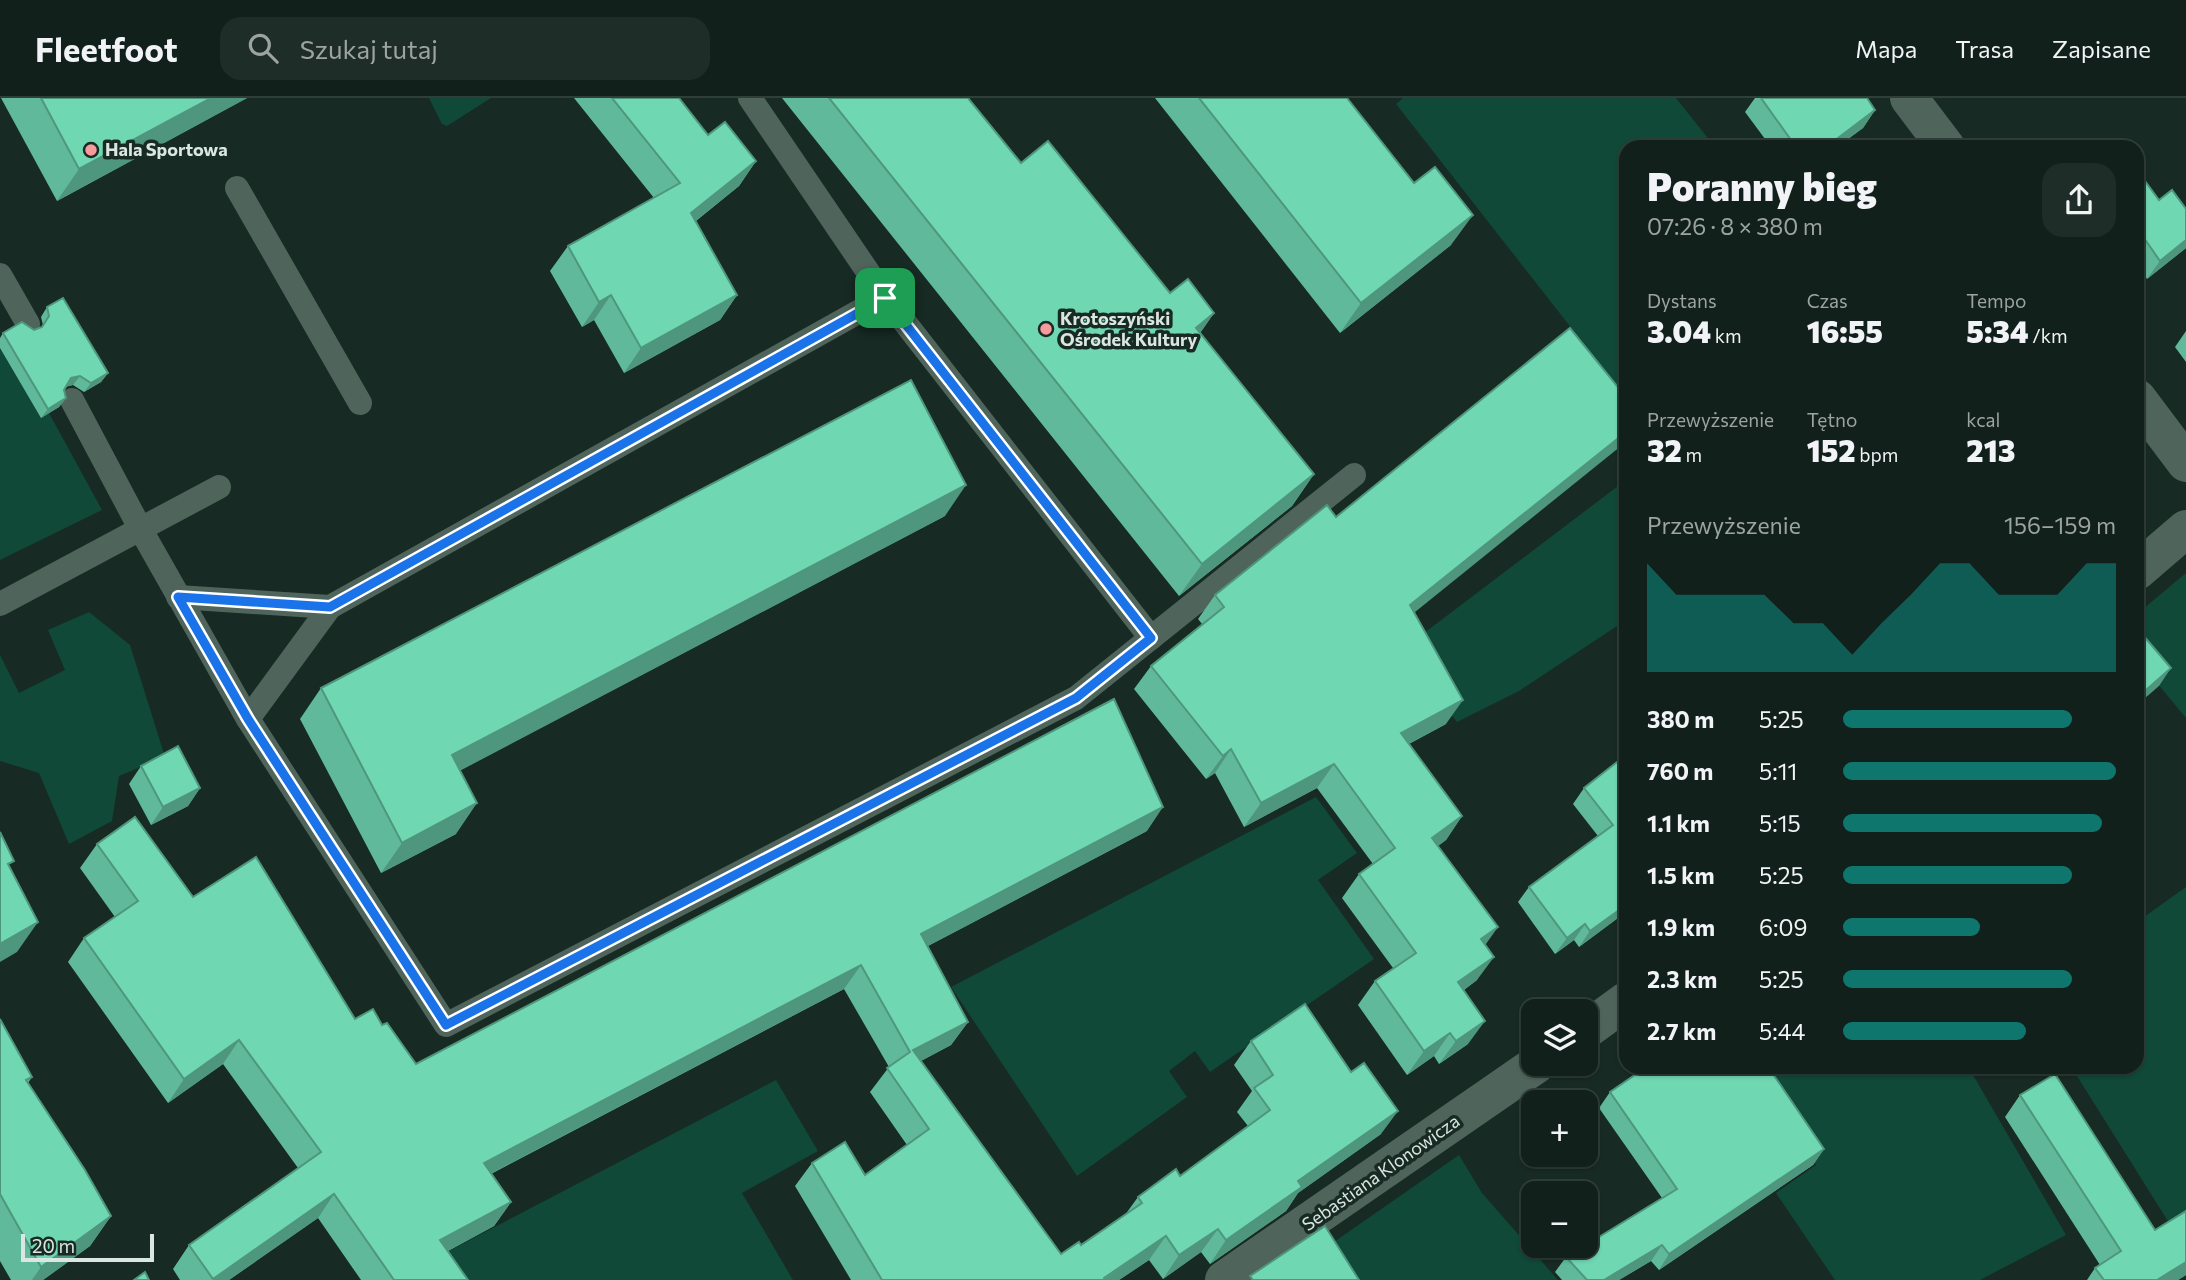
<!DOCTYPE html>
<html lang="pl">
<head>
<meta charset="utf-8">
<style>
  body { margin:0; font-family:Commissioner,sans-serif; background:#1e2d27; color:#f1f3f6; height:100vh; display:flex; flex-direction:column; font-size:26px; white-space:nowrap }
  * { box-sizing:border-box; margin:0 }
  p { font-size:23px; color:#9ca3a2 }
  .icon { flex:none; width:38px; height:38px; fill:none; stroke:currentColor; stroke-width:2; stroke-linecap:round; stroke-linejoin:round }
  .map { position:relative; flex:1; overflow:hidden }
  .drawer { position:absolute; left:1619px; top:42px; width:525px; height:934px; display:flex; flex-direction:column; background:#11201a; border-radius:21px; box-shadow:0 2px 5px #0004,0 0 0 2px #303e39 }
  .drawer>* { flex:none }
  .tools { position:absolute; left:1521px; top:901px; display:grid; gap:14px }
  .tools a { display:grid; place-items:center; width:77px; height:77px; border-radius:14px; background:#11201a; box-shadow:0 2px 5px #0004,0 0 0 2px #303e39; font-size:35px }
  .scale { position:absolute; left:21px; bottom:18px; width:133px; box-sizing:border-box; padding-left:7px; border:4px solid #dae6e1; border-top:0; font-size:19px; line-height:24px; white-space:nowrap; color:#dae6e1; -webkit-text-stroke:5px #172a23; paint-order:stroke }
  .pin { position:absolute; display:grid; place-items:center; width:60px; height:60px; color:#fff; margin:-30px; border-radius:14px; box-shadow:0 4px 10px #0006 }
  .round { display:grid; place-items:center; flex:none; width:74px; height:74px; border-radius:21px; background:#1e2d27 }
  .summary { display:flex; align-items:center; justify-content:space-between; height:119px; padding:0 28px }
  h1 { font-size:38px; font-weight:800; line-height:52px }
  .stats { display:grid; grid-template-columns:repeat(3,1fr); gap:10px; height:119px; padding:7px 28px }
  .stats div { display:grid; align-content:center }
  .stats b { font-size:30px; font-weight:800 }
  .stats small { font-size:19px; font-weight:400 }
  .stats p { font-size:19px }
  .chart { height:196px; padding:14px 28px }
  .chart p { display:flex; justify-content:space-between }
  .chart svg { width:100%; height:126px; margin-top:7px; fill:#0f766e; opacity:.7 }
  ul { padding:0 28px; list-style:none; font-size:23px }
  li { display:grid; grid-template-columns:112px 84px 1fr; align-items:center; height:52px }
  li i { height:18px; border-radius:9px; background:#0f766e }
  header { display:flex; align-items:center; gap:42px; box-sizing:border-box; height:98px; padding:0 35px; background:#11201a; border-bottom:2px solid #303e39 }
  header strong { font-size:33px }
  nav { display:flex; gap:38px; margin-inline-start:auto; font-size:24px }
  .search { width:490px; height:63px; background:#1e2d27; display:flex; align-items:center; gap:18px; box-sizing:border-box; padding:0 24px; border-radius:21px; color:#9ca3a2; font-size:26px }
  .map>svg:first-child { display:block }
  .green { fill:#104938 }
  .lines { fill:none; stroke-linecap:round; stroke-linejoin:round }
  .lane { stroke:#4f645b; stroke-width:24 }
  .street { stroke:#4f645b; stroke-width:38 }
  .wall { fill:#60b99a }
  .shaded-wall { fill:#4e967d }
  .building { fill:#70d7b3; stroke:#4e967d; stroke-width:2 }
  .route-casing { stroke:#fff; stroke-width:14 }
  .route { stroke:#1a73e8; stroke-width:9 }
  .poi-dot { fill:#f59b9c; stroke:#172a23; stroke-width:2.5 }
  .labels { text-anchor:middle; stroke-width:7; stroke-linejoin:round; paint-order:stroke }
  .poi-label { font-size:18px; font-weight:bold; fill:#dae6e1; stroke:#172a23; text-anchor:start }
  .street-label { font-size:18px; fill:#dae6e1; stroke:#172a23 }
</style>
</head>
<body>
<header>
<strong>Fleetfoot</strong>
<div class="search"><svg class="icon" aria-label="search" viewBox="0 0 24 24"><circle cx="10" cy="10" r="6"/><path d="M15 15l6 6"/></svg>Szukaj tutaj</div>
<nav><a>Mapa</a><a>Trasa</a><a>Zapisane</a></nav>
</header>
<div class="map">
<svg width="2186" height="1182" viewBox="0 0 2186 1182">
  <rect width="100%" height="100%" fill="#172a23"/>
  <!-- green -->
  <g class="green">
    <polygon points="429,0 491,0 447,28 442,26"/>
    <polygon points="1403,0 1676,0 1715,49 1626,49 1626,300 1396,6"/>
    <polygon points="0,250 41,319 49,315 102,412 0,462"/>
    <polygon points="1626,382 1626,522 1519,593 1457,624 1399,554"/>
    <polygon points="2186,475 2186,620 2137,561 2137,516"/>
    <polygon points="89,514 130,547 165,659 119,678 112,723 69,746 39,675 0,663 0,557 19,595 65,572 48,532"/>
    <polygon points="1316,699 1357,755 1318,782 1374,861 1210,974 1195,953 1169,973 1187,999 1077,1078 951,889"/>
    <polygon points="2186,789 2186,1119 2171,1128 2072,970 2137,970 2137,824"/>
    <polygon points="1764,970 1969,970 2066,1137 1980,1182 1835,1182 1776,1095 1816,1067 1754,977"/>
    <polygon points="776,982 818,1053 742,1095 793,1182 435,1182 424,1166"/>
    <polygon points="1459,1057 1482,1095 1558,1182 1334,1182 1318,1155"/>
  </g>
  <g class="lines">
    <!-- lane -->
    <g class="lane">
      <polyline points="750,0 885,199 1151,540"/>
      <polyline points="237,90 360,305"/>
      <polyline points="0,177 28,226"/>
      <polyline points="72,302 141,432 248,621 446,927 1076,600 1354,377"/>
      <polyline points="178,499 330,509 248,621"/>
      <polyline points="0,506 219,389"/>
      <polyline points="330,509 885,199"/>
    </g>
    <!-- street -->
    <g class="street">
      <polyline points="1909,0 1946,49"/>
      <polyline points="2137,300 2186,365"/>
      <polyline points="2137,473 2186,431"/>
      <polyline points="1586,932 1626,903"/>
      <polyline points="1224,1182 1537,966"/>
    </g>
  </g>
  <!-- wall -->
  <g class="wall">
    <polygon points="1,0 247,0 57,103"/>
    <polygon points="574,0 679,0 708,37 756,63 739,88 696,123 737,197 720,222 624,275 594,222 582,229 550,173 568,148 654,100"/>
    <polygon points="782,0 968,0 1021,65 1170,195 1214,215 1200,235 1314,376 1292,408 1179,498"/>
    <polygon points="1155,0 1347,0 1414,85 1451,147 1340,235"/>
    <polygon points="1755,0 1867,0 1875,12 1863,30 1837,49 1771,49 1745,14"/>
    <polygon points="2137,72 2186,150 2147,181 2137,166"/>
    <polygon points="47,209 108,275 101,284 84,294 73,287 65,289 64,292 66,300 59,309 41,320 0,250 0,240 3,235 34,232 41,230 43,227 41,219"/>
    <polygon points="2186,233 2186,264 2175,249"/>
    <polygon points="945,418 460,672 456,736 381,775 300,621 321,590"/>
    <polygon points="1215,497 1414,514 1446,626 1409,646 1462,718 1446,742 1438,748 1485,847 1477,882 1464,892 1468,946 1439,966 1434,958 1407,977 1358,907 1375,883 1393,870 1342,800 1359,776 1373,766 1317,690 1244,729 1215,675 1206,681 1134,591 1151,568 1202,526 1198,521"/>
    <polygon points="1626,657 1626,814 1579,849 1574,842 1555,856 1518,804 1529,789 1598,738 1573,706 1584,690"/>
    <polygon points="141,668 200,690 188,708 151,727 129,686"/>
    <polygon points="1147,733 928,848 968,924 951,947 921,963 1061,1156 1081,1147 1125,1117 1138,1099 1180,1078 1248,1028 1237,1014 1252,993 1234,967 1251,943 1381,1036 1298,1095 1286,1113 1210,1166 1201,1154 1163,1181 1149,1162 1119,1182 851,1182 795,1088 812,1065 865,1077 907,1047 870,994 889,969 844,891 491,1076 511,1104 494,1128 448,1153 468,1182 361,1182 318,1120 229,1182 180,1182 173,1171 189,1147 298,1070 223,966 168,1005 68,864 84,840 115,819 80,770 97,746 193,799 355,921 382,927 416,966"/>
    <polygon points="0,921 32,979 28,985 111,1118 90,1148 43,1182 11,1182 0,1163"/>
    <polygon points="1610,994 1824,1051 1813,1067 1659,1172 1651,1163 1619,1182 1562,1182 1555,1174 1566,1159 1662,1100 1599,1010"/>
    <polygon points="2020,997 2155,1132 2186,1177 2178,1182 2087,1182 2095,1170 2100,1167 2005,1019"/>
  </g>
  <!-- shaded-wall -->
  <g class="shaded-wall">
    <polygon points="211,0 247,0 57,103 79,71"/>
    <polygon points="1875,12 1863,30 1837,49 1826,49"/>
    <polygon points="756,63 739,88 674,140 691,115"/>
    <polygon points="1473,117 1451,147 1340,235 1361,205"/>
    <polygon points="2186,142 2186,150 2147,181 2160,163"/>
    <polygon points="611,197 594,222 582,229 599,204"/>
    <polygon points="737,197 720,222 624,275 641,250"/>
    <polygon points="1214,215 1192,247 1196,230"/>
    <polygon points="108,275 101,284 84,294 91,285"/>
    <polygon points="80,278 73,287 64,289 71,280"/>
    <polygon points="66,300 59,309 41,320 48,311"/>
    <polygon points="1626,334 1626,344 1394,531 1410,507"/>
    <polygon points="1314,376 1292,408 1179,498 1202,466"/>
    <polygon points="966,387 945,418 431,688 452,657"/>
    <polygon points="2171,570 2159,588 2137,607 2137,600"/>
    <polygon points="1463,602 1446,626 1384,659 1401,635"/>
    <polygon points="1231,651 1215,675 1206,681 1223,658"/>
    <polygon points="1334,666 1317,690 1244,729 1261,705"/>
    <polygon points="200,690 188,708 151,727 163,709"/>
    <polygon points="477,705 456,736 381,775 402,745"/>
    <polygon points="1163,709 1147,733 905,860 921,836"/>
    <polygon points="1462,718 1446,742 1416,764 1432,740"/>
    <polygon points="1626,807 1626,814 1579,849 1590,833"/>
    <polygon points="38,824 17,854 0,864 0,846"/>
    <polygon points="1585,826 1574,842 1555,856 1567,840"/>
    <polygon points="1498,829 1481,853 1481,841"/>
    <polygon points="1494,859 1477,882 1441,908 1458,884"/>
    <polygon points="861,867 844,891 467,1088 484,1065"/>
    <polygon points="1485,923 1468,946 1439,966 1456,943"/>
    <polygon points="968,924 951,947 896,976 913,952"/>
    <polygon points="1450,935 1434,958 1407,977 1424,953"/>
    <polygon points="239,942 223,966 168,1005 184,981"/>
    <polygon points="1398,1013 1381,1036 1298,1095 1286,1113 1210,1166 1226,1142 1298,1083"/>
    <polygon points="1824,1051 1813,1067 1659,1172 1669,1156"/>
    <polygon points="334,1096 318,1120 229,1182 213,1182"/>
    <polygon points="511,1104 494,1128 424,1166 440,1142"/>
    <polygon points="111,1118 90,1148 43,1182 32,1182 41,1169"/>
    <polygon points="1218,1131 1201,1154 1163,1181 1179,1157"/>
    <polygon points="1166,1138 1149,1162 1119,1182 1103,1182"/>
    <polygon points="1662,1147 1651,1163 1619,1182 1604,1182"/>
    <polygon points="2186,1164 2186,1177 2178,1182 2157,1182"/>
  </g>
  <!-- building -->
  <g class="building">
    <polygon points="41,0 211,0 79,71"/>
    <polygon points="612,0 679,0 708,37 725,24 756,63 691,115 737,197 641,250 611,197 599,204 568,148 680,85"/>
    <polygon points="829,0 968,0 1021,65 1048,43 1170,195 1188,181 1214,215 1196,230 1314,376 1202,466"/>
    <polygon points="1199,0 1347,0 1414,85 1435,69 1473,117 1361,205"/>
    <polygon points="1761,0 1867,0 1875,12 1826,49 1796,49"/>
    <polygon points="2116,43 2120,49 2107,49"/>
    <polygon points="2137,72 2159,102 2172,92 2186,111 2186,142 2160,163 2137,130"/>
    <polygon points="63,200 108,275 91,285 80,278 71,280 64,292 66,300 48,311 3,235 22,224 34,232 42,229 49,218 47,209"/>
    <polygon points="1570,230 1626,299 1626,334 1410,507 1463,602 1401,635 1462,718 1432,740 1498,829 1481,841 1494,859 1458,884 1485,923 1456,943 1450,935 1424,953 1375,883 1416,855 1359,776 1395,750 1334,666 1261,705 1231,651 1223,658 1151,568 1224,509 1215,497 1327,407 1336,419"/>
    <polygon points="911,282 966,387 452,657 477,705 402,745 321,590"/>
    <polygon points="2137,530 2171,570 2137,600"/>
    <polygon points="1114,601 1163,709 921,836 968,924 913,952 1061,1156 1079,1144 1081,1147 1142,1105 1138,1099 1176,1071 1180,1078 1270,1012 1254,990 1273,977 1251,943 1305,906 1351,974 1364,965 1398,1013 1298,1083 1302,1089 1226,1142 1218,1131 1179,1157 1166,1138 1104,1180 1105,1182 882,1182 812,1065 845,1044 865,1077 929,1031 887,970 910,954 861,867 484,1065 511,1104 440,1142 468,1182 394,1182 334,1096 213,1181 189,1147 321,1054 239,942 184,981 84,840 138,803 97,746 135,719 193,799 256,759 355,921 373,911 382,927 387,925 416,966"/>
    <polygon points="178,648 200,690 163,709 141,668"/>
    <polygon points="1626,657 1626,807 1590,833 1585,826 1567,840 1529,789 1613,727 1584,690"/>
    <polygon points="0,734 14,763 8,766 38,824 0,846"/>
    <polygon points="0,921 32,979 26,982 85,1072 111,1118 41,1169 0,1096"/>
    <polygon points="1645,970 1769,970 1824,1051 1669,1156 1662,1147 1604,1182 1587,1182 1566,1159 1584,1148 1586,1148 1586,1147 1677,1091 1610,994"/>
    <polygon points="2055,976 2155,1132 2186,1113 2186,1164 2157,1182 2104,1182 2095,1170 2121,1153 2020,997"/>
    <polygon points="1325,1128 1359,1182 1253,1182 1250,1178"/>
    <polygon points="145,1174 149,1182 134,1182"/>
  </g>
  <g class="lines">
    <!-- route casing -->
    <g class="route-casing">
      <polygon id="route" points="885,200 1151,540 1076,600 446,927 248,621 178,499 330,509"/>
    </g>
    <!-- route -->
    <use href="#route" class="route"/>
  </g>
  <!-- markers -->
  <g class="poi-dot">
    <circle cx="91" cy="52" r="7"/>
    <circle cx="1046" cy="231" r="7"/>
  </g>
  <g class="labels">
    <!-- poi labels -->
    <g class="poi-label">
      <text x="105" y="58">Hala Sportowa</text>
      <text x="1060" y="227">Krotoszyński<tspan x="1060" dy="21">Ośrodek Kultury</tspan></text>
    </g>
    <!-- street labels -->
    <g class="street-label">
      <text transform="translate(1381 1075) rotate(-35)" y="6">Sebastiana Klonowicza</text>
    </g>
  </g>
</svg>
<div class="tools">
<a><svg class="icon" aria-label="layers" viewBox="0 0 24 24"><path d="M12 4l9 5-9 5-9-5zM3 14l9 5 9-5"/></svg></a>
<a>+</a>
<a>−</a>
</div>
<div class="scale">20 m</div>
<div class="pin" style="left:885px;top:200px;background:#1e9e55"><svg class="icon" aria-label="arrive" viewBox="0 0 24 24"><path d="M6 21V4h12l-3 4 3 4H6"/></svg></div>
<section class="drawer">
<div class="summary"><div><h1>Poranny bieg</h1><p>07:26 · 8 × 380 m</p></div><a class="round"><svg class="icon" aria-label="share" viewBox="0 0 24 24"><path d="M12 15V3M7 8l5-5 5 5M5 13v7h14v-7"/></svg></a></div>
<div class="stats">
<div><p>Dystans</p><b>3.04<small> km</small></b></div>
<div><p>Czas</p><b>16:55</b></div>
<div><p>Tempo</p><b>5:34<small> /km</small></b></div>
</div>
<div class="stats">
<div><p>Przewyższenie</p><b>32<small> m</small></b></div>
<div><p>Tętno</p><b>152<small> bpm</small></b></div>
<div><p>kcal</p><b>213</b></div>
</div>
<div class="chart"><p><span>Przewyższenie</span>156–159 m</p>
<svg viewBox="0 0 160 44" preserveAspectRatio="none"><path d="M0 44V6L10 17L20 17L30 17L40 17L50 27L60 27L70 38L80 27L90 17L100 6L110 6L120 17L130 17L140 17L150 6L160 6V44z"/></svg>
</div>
<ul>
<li><b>380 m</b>5:25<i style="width:84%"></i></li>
<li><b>760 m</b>5:11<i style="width:100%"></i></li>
<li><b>1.1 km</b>5:15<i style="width:95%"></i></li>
<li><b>1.5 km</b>5:25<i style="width:84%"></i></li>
<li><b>1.9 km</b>6:09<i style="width:50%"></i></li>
<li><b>2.3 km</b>5:25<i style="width:84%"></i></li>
<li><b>2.7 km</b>5:44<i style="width:67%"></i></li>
</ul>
</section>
</div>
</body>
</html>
